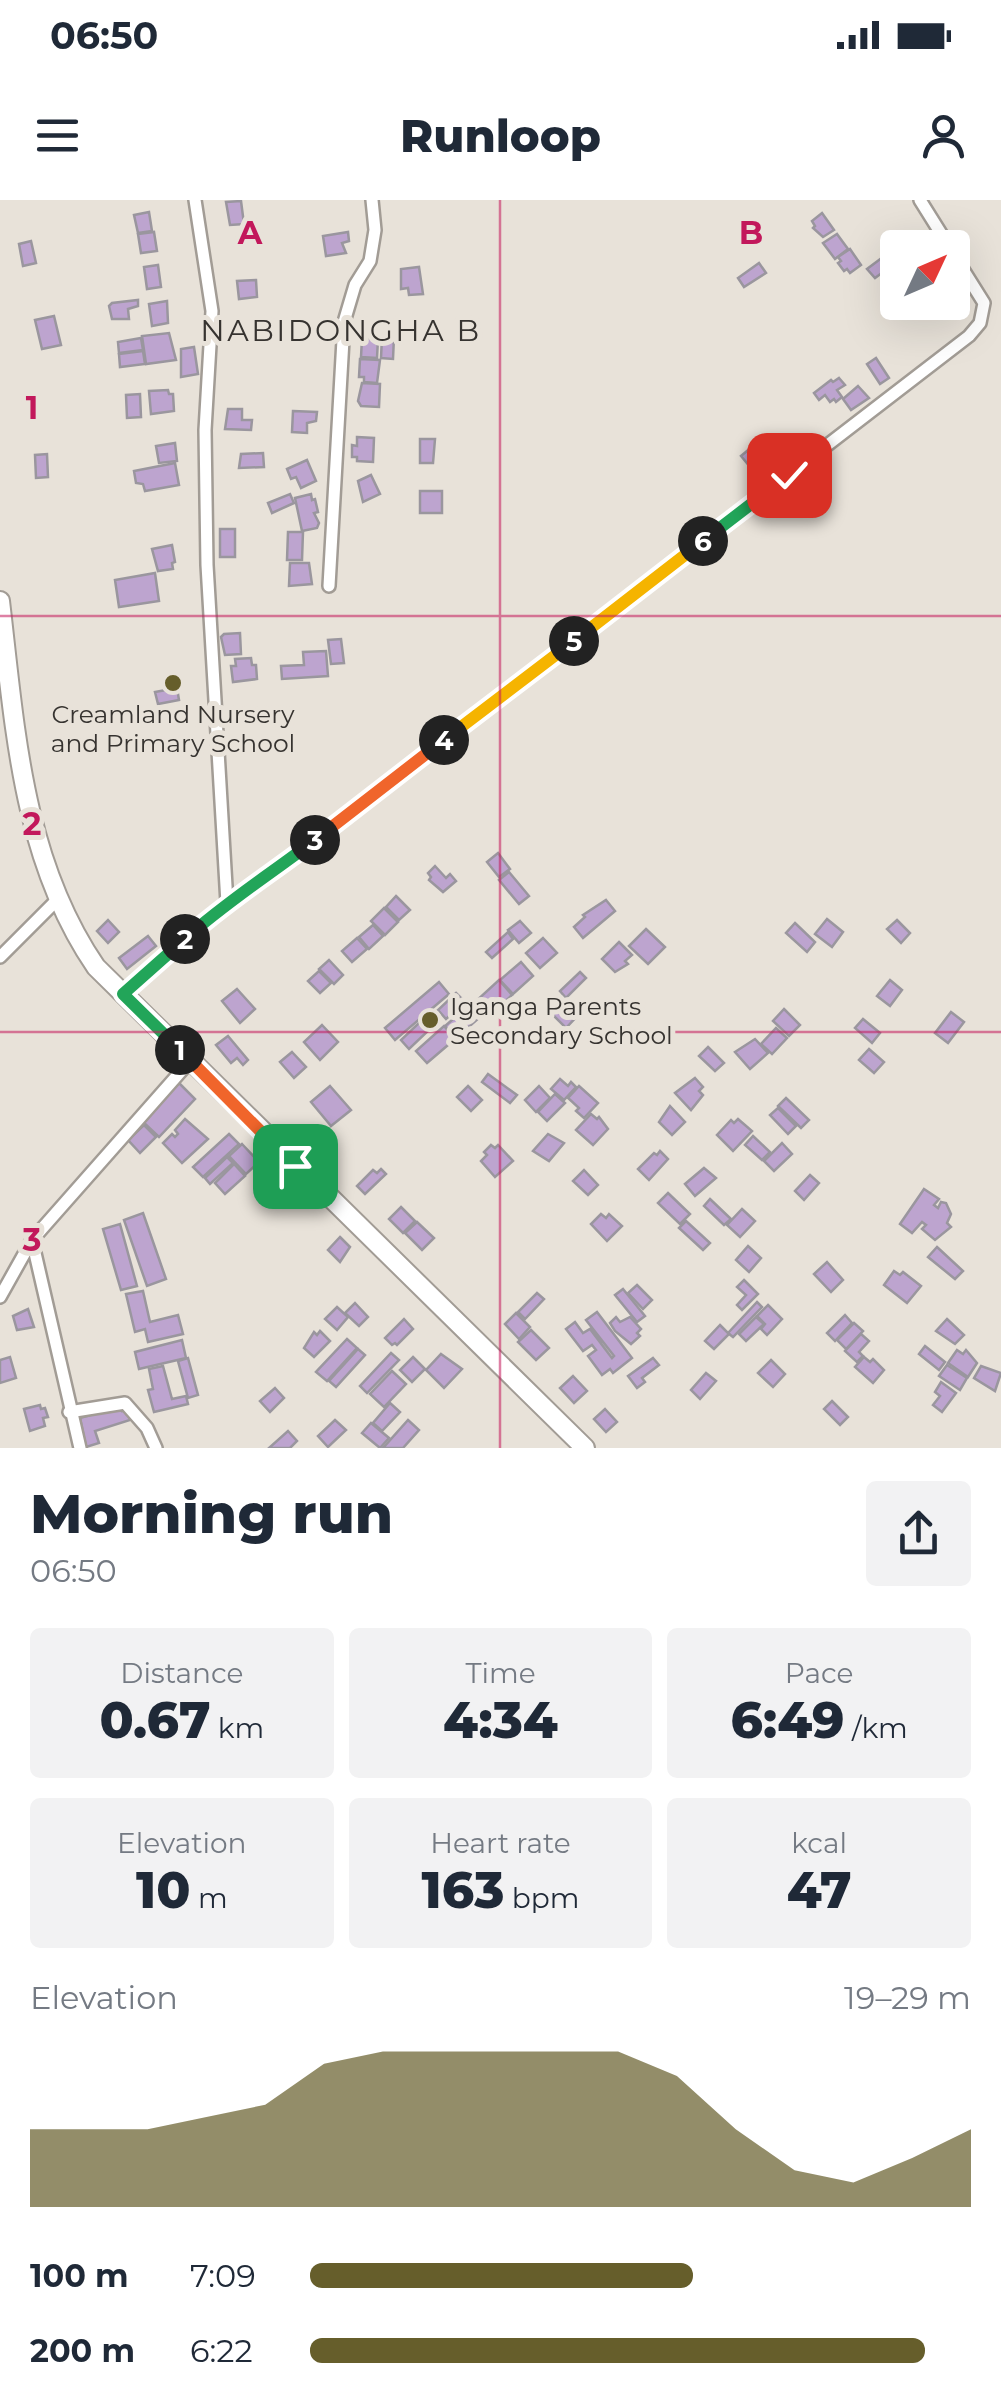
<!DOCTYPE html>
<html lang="en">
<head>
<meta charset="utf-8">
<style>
  body { margin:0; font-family:Montserrat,sans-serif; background:#f2f2f3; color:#1f2937; height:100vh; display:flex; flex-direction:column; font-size:38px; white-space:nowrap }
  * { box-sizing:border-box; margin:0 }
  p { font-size:32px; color:#747a83 }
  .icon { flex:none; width:55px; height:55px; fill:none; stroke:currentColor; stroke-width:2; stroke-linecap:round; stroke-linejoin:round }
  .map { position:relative; height:1248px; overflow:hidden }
  .sheet { display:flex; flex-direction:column; background:#fff; flex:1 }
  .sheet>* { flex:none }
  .needle { width:65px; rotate:46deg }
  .controls { position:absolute; left:880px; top:30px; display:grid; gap:20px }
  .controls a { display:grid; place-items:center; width:90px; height:90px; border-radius:10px; background:#fff; box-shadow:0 10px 40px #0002; font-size:50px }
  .pin { position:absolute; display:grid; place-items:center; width:85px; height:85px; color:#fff; margin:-42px; border-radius:20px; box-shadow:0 5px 15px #0006 }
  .km { position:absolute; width:50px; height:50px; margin:-25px; border-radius:50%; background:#222; color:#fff; font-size:28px; line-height:50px; text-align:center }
  .round { display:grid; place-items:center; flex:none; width:105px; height:105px; border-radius:10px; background:#f2f2f3 }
  .overview { display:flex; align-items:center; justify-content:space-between; height:170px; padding:0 30px }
  h1 { font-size:55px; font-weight:800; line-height:75px }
  .figures { display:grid; grid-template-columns:repeat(3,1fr); gap:15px; height:170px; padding:10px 30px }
  .figures div { display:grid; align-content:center; border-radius:10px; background:#f2f2f3; text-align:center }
  .figures b { font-size:50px; font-weight:800 }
  .figures small { font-size:28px; font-weight:400 }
  .figures p { font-size:28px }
  .chart { height:280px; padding:20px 30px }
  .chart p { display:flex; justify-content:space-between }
  .chart svg { width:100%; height:180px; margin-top:10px; fill:#665e2b; opacity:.7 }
  ul { padding:0 30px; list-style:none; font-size:32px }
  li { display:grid; grid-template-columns:160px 120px 1fr; align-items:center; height:75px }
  li i { height:25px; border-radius:12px; background:#665e2b }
  .status { display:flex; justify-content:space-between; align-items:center; height:70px; padding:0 50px; background:#fff; direction:ltr }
  .status svg { height:28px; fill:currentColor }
  header { display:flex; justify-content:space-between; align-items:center; height:130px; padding:0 30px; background:#fff; font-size:45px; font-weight:800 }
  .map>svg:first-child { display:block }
  .building { fill:#bda4cf; stroke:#9a969e; stroke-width:2.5 }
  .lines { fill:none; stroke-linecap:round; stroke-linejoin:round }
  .minor-casing { stroke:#a29c95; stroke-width:16 }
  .secondary-casing { stroke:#a29c95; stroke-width:22 }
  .minor { stroke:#fff; stroke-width:11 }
  .secondary { stroke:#fff; stroke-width:18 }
  .split-1-casing { stroke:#fff; stroke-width:20 }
  .split-2-casing { stroke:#fff; stroke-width:20 }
  .split-3-casing { stroke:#fff; stroke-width:20 }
  .split-4-casing { stroke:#fff; stroke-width:20 }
  .split-5-casing { stroke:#fff; stroke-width:20 }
  .split-6-casing { stroke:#fff; stroke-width:20 }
  .split-7-casing { stroke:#fff; stroke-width:20 }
  .split-1 { stroke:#f0652b; stroke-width:12 }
  .split-2 { stroke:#22a559; stroke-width:12 }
  .split-3 { stroke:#22a559; stroke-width:12 }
  .split-4 { stroke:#f0652b; stroke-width:12 }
  .split-5 { stroke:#f5b400; stroke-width:12 }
  .split-6 { stroke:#f5b400; stroke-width:12 }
  .split-7 { stroke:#22a559; stroke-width:12 }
  .grid { fill:none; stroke:#c2185b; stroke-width:2.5; stroke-opacity:0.55 }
  .poi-dot { fill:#665e2b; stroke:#e8e2d9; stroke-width:4 }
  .labels { text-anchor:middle; stroke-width:10; stroke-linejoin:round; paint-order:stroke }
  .poi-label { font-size:25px; fill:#363330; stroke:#e8e2d9 }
  .quarter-label { font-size:30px; letter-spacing:2.5px; fill:#363330; stroke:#e8e2d9 }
  .grid-label { font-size:32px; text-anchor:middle; font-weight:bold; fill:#c2185b; stroke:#e8e2d9; stroke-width:10; stroke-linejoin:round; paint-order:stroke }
</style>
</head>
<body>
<div class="status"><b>06:50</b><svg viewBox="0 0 49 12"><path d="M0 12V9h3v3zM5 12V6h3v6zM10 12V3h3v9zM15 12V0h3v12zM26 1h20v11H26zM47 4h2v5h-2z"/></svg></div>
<header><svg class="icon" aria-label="menu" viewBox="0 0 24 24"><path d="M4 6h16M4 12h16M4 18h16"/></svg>Runloop<svg class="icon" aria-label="person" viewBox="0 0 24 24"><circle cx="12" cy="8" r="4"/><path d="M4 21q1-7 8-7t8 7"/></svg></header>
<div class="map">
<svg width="1001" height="1248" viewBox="0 0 1001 1248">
  <rect width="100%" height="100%" fill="#e8e2d9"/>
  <!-- building -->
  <g class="building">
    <polygon points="241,1 244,24 230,25 226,2"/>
    <polygon points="149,12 152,31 138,33 134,15"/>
    <polygon points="822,13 834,30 823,37 813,28 815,26 812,21"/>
    <polygon points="154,32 157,51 141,53 138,34"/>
    <polygon points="348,32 349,41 342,43 346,53 326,56 323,36"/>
    <polygon points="837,34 848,49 835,59 823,43"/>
    <polygon points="31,41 36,63 23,66 19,44"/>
    <polygon points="850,49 861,65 850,73 847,69 844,71 838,63 841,61 838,57"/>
    <polygon points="891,51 898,61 875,78 867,69"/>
    <polygon points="759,63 766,73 744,87 738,78"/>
    <polygon points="158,65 161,87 147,89 144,67"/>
    <polygon points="419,67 423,94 409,95 408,88 401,89 401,69"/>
    <polygon points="256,80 257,97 239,99 237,81"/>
    <polygon points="138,100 138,106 128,109 129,119 112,119 109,106 112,103"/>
    <polygon points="167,101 168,123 152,126 149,104"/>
    <polygon points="54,116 61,145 42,149 35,120"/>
    <polygon points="169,133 176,160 146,164 142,136"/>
    <polygon points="382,136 394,137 393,159 381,158"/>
    <polygon points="141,138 143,150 119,153 118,142"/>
    <polygon points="362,138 378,139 377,158 361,157"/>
    <polygon points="194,147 198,174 181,177 181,149"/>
    <polygon points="143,151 145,164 120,167 119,154"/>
    <polygon points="876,158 889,178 880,184 867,164"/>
    <polygon points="360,159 380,160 377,183 364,182 364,177 359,177"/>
    <polygon points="839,178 845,185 837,190 842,197 836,202 834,199 830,202 825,195 819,200 814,193 831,180 833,182"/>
    <polygon points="362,183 380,184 379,207 361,206 358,201"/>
    <polygon points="858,186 869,198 851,210 843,199"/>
    <polygon points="168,190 169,194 173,194 174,211 151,214 149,191"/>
    <polygon points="140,194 141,217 127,218 126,195"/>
    <polygon points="228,209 242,209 242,220 252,220 251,230 225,229"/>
    <polygon points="293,211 317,212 316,221 307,223 307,233 292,232"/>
    <polygon points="357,237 374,238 373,262 357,261 357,257 352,257 352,245 357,246"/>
    <polygon points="420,239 435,239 433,263 420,263"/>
    <polygon points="759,241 767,251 751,268 741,256"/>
    <polygon points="175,243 177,261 159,263 156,246"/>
    <polygon points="263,253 264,267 239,268 241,254"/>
    <polygon points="47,254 48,277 36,278 35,255"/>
    <polygon points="307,260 316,281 301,288 296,277 291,279 287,269"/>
    <polygon points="175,263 179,285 145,291 143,284 136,283 134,271"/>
    <polygon points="371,275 380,294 363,302 358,281"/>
    <rect x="420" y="291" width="22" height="22"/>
    <polygon points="290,294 294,303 272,313 268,303"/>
    <polygon points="311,294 312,300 315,299 318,312 314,313 319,323 317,328 302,331 295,298"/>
    <rect x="220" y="329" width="15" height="28"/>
    <polygon points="288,332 303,332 302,360 287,360"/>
    <polygon points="172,345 175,362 172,363 173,369 158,371 152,349"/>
    <polygon points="290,363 309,363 312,384 289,386"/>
    <polygon points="155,373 159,401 119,407 115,380"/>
    <polygon points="240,433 241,454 225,455 221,437 224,434"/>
    <polygon points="341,439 344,463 331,464 328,440"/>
    <polygon points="326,451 328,476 282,479 281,466 304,465 303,452"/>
    <polygon points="251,458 252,465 256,465 257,479 233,482 231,466 236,466 235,459"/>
    <polygon points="177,488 179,500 158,504 155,492"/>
    <polygon points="498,653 510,669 499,677 487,662"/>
    <polygon points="435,666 446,678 450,674 456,681 443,692 429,680 431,677 428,673"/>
    <polygon points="509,672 529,696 519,704 499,680"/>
    <polygon points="396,696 410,710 399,720 386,707"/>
    <polygon points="606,700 615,711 583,738 574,727 585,717 583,715"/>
    <polygon points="384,708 398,722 385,735 371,721"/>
    <polygon points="827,719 843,732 832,747 815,734"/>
    <polygon points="108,720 119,732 108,743 97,731"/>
    <polygon points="897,720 910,733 901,743 887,729"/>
    <polygon points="520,721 531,733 519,743 508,730"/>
    <polygon points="795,723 815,742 807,752 786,733"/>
    <polygon points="373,725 383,736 369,749 359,737"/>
    <polygon points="646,729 665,747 648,764 629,746"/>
    <polygon points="508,732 513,739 492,758 486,752"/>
    <polygon points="148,736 156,746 127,769 119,758"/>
    <polygon points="357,738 367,749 352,762 342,751"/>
    <polygon points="543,738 557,753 540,768 526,753"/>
    <polygon points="619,742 632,755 625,761 628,764 615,772 602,759"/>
    <polygon points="329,760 343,775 334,784 319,769"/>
    <polygon points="521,762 533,776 513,794 500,780"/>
    <polygon points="319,771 331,783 320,793 308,781"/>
    <polygon points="580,772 586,778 566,798 560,791"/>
    <polygon points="499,780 512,795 488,817 475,802"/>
    <polygon points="890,780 902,790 890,806 877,796"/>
    <polygon points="439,782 449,794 395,840 385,828"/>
    <polygon points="237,789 255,809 240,823 222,801"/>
    <polygon points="456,793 465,802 446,819 438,810"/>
    <polygon points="568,799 581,812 566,828 549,811 558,802 561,806"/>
    <polygon points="468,806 479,818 456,838 445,826"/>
    <polygon points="784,809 800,825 789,836 773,821"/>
    <polygon points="951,812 964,822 948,843 935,833"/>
    <polygon points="863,819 880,833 872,843 855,828"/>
    <polygon points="421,821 429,830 409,849 401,840"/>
    <polygon points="322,825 338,842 320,860 304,842"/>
    <polygon points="444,826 455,839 427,863 416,851"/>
    <polygon points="776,828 787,838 772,854 761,844"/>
    <polygon points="228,836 248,860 243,865 237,858 231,863 216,845"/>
    <polygon points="755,839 768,853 750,869 735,852"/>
    <polygon points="708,847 724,863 715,871 699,856"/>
    <polygon points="869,849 884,862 874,873 859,860"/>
    <polygon points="292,852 306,867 294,878 280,862"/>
    <polygon points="488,874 517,895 510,903 482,882"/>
    <polygon points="695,878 703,887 699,891 703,895 691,910 675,893"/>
    <polygon points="560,879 568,886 571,882 576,887 564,900 551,889"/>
    <polygon points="179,883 195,899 159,937 142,921"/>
    <polygon points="330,886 351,910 331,926 311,902"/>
    <polygon points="468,886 482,900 471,911 457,897"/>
    <polygon points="539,886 550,898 536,912 525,900"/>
    <polygon points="579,886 598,903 584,918 576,911 579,908 568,898"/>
    <polygon points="555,894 565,903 547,921 538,912"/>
    <polygon points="786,898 809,920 801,928 778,906"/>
    <polygon points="670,906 685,922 672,935 659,922"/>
    <polygon points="778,908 796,926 788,934 770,915"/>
    <polygon points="591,914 597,919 599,917 608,929 593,945 576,930"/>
    <polygon points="185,919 208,939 182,963 163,943 172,934 175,937 178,934 175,930"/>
    <polygon points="738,919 752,931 733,951 717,935 731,920 734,923"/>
    <polygon points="144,925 156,937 140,953 128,940"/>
    <polygon points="229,934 239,944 203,977 193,967"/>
    <polygon points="548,934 564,943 549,961 533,951"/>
    <polygon points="753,936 770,952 762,960 745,945"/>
    <polygon points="782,943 792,954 774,971 764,961"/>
    <polygon points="242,944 259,962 246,974 229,956"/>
    <polygon points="491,945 495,948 498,945 513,961 495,977 481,961 487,955 484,952"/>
    <polygon points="660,951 668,959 649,980 638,969 654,953 657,955"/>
    <polygon points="227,957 233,963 210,984 205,978"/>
    <polygon points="234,964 245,976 225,994 215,983"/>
    <polygon points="704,968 716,978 695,996 685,984"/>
    <polygon points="381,969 386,974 365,994 357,986 373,970 377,973"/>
    <polygon points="584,970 598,985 588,995 573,981"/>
    <polygon points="810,975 819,983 804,1000 795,991"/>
    <polygon points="924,989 939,999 934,1005 938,1008 941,1002 946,1003 951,1014 947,1023 951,1027 935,1040 922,1029 926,1025 922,1022 912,1033 900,1024"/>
    <polygon points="668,993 690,1014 680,1024 658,1003"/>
    <polygon points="710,999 731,1019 724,1025 704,1006"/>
    <polygon points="401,1007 415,1021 403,1033 389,1019"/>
    <polygon points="742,1009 755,1021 740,1037 727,1025"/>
    <polygon points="143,1013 166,1079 147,1086 124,1020"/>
    <polygon points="601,1014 606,1018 609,1014 622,1026 607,1041 591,1024"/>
    <polygon points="686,1021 710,1043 703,1050 679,1028"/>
    <polygon points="417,1022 434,1038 422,1050 405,1033"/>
    <polygon points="120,1024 137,1086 121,1090 103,1029"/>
    <polygon points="340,1037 350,1047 340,1062 328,1050"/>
    <polygon points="748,1046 761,1058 749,1072 736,1060"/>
    <polygon points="937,1047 963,1071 955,1079 928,1057"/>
    <polygon points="827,1062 843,1080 831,1092 814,1074"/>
    <polygon points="894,1071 900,1075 903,1072 921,1086 907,1103 884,1085"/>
    <polygon points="744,1080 758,1094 742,1110 737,1105 746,1095 737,1087"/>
    <polygon points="637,1085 652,1100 643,1109 628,1093"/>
    <polygon points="623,1089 645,1116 637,1122 615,1095"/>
    <polygon points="143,1091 150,1122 178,1115 183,1134 148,1142 145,1129 135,1132 126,1094"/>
    <polygon points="537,1093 544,1099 525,1119 518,1112"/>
    <polygon points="757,1102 762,1107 733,1137 728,1133"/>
    <polygon points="355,1103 368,1117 359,1126 345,1113"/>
    <polygon points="768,1105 782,1119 767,1135 761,1129 765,1124 757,1116"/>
    <polygon points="337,1107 348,1117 337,1130 325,1119"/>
    <polygon points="28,1109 34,1127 17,1130 13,1116"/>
    <polygon points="597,1112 632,1158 613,1173 610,1169 602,1175 588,1156 596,1150 592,1145 583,1151 566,1129 575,1122 583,1133 590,1129 612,1158 614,1156 586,1120"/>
    <polygon points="516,1113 530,1127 519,1139 505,1124"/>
    <polygon points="845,1115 852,1123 835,1141 827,1133"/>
    <polygon points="616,1117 620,1122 630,1117 641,1129 637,1133 640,1136 631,1144 615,1131 610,1123"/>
    <polygon points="756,1117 764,1124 746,1141 739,1134"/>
    <polygon points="404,1119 413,1129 397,1145 395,1143 392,1145 385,1138"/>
    <polygon points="947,1119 964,1135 955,1144 936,1131"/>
    <polygon points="854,1123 863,1131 846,1149 837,1140"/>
    <polygon points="720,1125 729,1134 714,1149 705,1141"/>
    <polygon points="531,1130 549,1148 536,1160 518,1142"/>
    <polygon points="320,1131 330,1141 314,1157 304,1148 314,1132 317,1135"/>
    <polygon points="861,1134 869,1141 859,1152 863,1156 857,1162 845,1151"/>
    <polygon points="347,1139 357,1148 327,1181 316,1172"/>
    <polygon points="182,1140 186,1158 139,1169 135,1152"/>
    <polygon points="925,1146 945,1162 939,1170 919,1154"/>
    <polygon points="358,1149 365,1155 336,1187 329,1181"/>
    <polygon points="957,1150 963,1154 966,1150 977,1163 968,1177 948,1163"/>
    <polygon points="391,1153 399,1160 367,1193 360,1186"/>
    <polygon points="441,1154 462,1169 444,1188 426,1170"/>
    <polygon points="10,1157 16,1178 0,1183 0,1160"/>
    <polygon points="413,1157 425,1169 412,1182 400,1170"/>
    <polygon points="864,1157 870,1162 873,1159 884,1170 873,1183 855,1167"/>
    <polygon points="188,1158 198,1195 188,1198 178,1161"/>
    <polygon points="653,1158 659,1165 642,1178 645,1182 637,1188 628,1176"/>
    <polygon points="771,1160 785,1174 773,1187 758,1173"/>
    <polygon points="947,1165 967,1178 960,1190 939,1176"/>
    <polygon points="163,1166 172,1199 186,1196 188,1204 154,1212 148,1190 153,1189 149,1169"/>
    <polygon points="981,1166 1001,1173 995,1191 974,1178"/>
    <polygon points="392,1171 406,1184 384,1207 370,1194"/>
    <polygon points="706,1173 716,1181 700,1199 691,1190"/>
    <polygon points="573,1176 587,1191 574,1203 560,1188"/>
    <polygon points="941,1182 956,1193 942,1212 933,1205 940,1196 935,1192"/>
    <polygon points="275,1188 284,1198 270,1212 260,1201"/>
    <polygon points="832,1201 848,1217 840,1225 824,1209"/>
    <polygon points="390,1203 400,1212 382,1231 373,1223"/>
    <polygon points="40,1205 41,1209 45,1208 48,1217 43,1218 45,1226 30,1231 24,1209"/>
    <polygon points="121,1206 122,1211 127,1210 130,1220 95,1231 99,1243 86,1247 80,1218"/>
    <polygon points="605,1209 617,1222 606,1232 594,1219"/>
    <polygon points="335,1220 346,1230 328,1247 318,1236"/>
    <polygon points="408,1220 419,1230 403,1248 383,1248"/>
    <polygon points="371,1223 389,1238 380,1248 362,1233"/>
    <polygon points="288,1231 297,1241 290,1248 269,1248"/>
  </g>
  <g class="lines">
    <!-- minor casing -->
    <g class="minor-casing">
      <g id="minor">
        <polyline points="195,0 212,111 205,230 207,365 227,703"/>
        <polyline points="920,0 950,48"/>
        <polyline points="329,386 344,122 355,85 370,61 375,30 372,0"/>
        <polyline points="0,757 57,700"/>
        <polyline points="123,795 214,713 260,682 969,136 980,123 984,103 952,52"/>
        <polyline points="32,1040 80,1248"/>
        <polyline points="0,1097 32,1040 190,861"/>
        <polyline points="69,1212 125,1203 147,1228 156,1248"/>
      </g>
    </g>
    <!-- secondary casing -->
    <g class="secondary-casing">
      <path id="secondary" d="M0 401C15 528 22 659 96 767L585 1248"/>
    </g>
    <!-- minor -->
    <use href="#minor" class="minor"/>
    <!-- secondary -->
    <use href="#secondary" class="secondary"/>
  </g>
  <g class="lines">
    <!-- split-1 casing -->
    <g class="split-1-casing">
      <polyline id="split-1" points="180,850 295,966"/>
    </g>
    <!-- split-2 casing -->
    <g class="split-2-casing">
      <polyline id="split-2" points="180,850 123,794 185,739"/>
    </g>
    <!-- split-3 casing -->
    <g class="split-3-casing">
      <path id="split-3" d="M185 739C226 702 272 673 315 640"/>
    </g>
    <!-- split-4 casing -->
    <g class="split-4-casing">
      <polyline id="split-4" points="315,640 444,540"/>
    </g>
    <!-- split-5 casing -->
    <g class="split-5-casing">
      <polyline id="split-5" points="444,540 574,441"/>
    </g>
    <!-- split-6 casing -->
    <g class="split-6-casing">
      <polyline id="split-6" points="574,441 703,341"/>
    </g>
    <!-- split-7 casing -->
    <g class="split-7-casing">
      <polyline id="split-7" points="703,341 789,275"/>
    </g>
    <!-- split-1 -->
    <use href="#split-1" class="split-1"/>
    <!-- split-2 -->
    <use href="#split-2" class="split-2"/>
    <!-- split-3 -->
    <use href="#split-3" class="split-3"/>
    <!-- split-4 -->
    <use href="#split-4" class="split-4"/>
    <!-- split-5 -->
    <use href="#split-5" class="split-5"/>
    <!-- split-6 -->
    <use href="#split-6" class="split-6"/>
    <!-- split-7 -->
    <use href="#split-7" class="split-7"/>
  </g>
  <!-- grid -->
  <path class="grid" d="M500 0V1248M0 416H1001M0 832H1001"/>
  <!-- markers -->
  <g class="poi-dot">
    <circle cx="173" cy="483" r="10"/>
    <circle cx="430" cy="820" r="10"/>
  </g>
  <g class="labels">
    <!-- poi labels -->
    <g class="poi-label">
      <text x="173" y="523">Creamland Nursery<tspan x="173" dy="29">and Primary School</tspan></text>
      <text x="450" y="815" text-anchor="start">Iganga Parents<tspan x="450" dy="29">Secondary School</tspan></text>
    </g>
    <!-- quarter labels -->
    <g class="quarter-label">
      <text x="341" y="141">NABIDONGHA B</text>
    </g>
  </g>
  <g class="grid-label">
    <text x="250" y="44">A</text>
    <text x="751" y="44">B</text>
    <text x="32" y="219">1</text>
    <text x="32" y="635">2</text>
    <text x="32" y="1051">3</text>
  </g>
</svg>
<div class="controls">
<a><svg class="needle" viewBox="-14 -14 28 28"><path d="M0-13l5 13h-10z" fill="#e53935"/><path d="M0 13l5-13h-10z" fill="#747a83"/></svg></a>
</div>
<div class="pin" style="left:295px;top:966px;background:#1e9e55"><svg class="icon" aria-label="arrive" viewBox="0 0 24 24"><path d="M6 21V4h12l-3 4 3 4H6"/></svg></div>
<div class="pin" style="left:789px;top:275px;background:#d93025"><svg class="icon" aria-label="check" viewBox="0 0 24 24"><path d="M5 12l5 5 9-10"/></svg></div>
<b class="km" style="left:180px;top:850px">1</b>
<b class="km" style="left:185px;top:739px">2</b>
<b class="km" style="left:315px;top:640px">3</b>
<b class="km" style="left:444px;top:540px">4</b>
<b class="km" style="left:574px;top:441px">5</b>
<b class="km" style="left:703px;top:341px">6</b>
</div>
<section class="sheet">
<div class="overview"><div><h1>Morning run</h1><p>06:50</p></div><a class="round"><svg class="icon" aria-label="share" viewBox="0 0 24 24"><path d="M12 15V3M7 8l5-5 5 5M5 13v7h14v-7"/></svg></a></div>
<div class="figures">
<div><p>Distance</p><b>0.67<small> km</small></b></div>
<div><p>Time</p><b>4:34</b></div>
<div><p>Pace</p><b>6:49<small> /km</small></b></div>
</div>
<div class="figures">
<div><p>Elevation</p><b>10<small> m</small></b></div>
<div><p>Heart rate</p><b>163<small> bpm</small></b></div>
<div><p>kcal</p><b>47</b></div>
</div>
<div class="chart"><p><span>Elevation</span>19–29 m</p>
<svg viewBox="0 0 160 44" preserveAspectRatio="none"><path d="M0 44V25L10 25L20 25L30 22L40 19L50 9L60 6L70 6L80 6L90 6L100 6L110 12L120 25L130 35L140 38L150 32L160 25V44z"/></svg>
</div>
<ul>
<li><b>100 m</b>7:09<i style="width:58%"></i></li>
<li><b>200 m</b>6:22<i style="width:93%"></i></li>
</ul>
</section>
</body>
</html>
